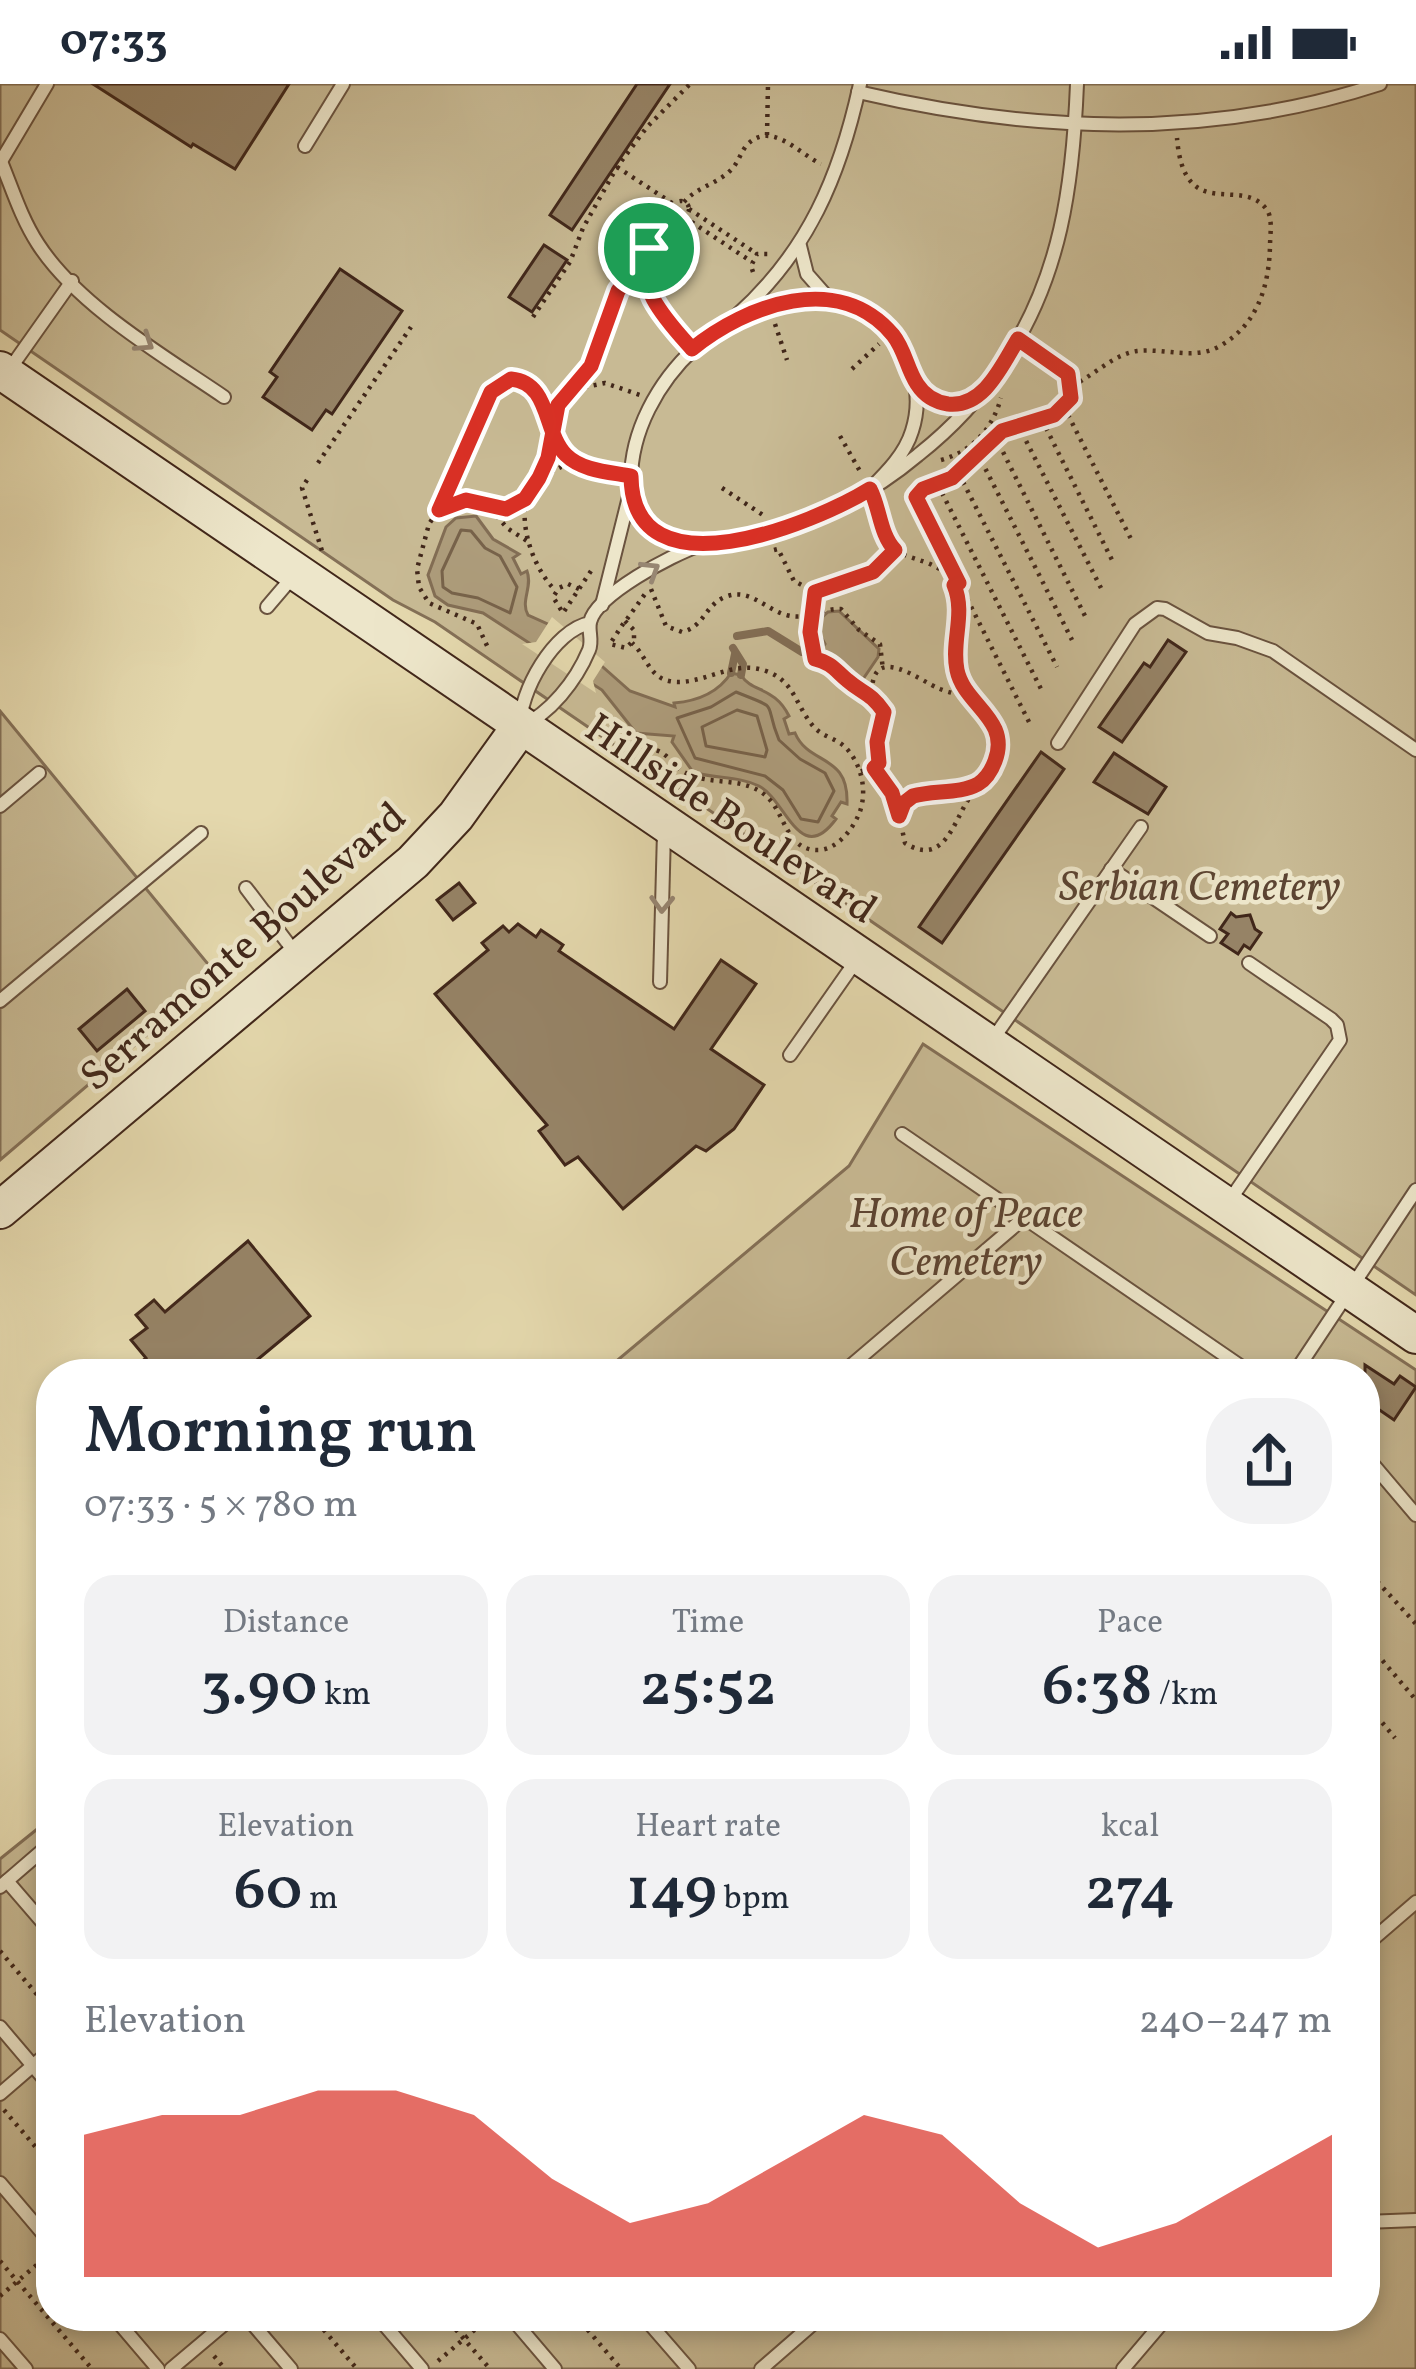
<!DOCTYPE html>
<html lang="en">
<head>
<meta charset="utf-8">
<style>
  body { margin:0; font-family:Vollkorn,serif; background:#f2f2f3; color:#1f2937; height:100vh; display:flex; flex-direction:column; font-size:45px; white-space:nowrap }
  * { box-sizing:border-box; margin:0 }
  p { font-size:39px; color:#747a83 }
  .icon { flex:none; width:66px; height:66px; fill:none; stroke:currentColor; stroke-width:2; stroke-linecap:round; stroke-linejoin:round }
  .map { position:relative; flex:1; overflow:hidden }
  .panel { position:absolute; left:36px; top:1275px; width:1344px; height:972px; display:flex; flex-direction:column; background:#fff; border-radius:48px; box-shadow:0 6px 18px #0003 }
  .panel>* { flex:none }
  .pin { position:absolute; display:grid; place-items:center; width:102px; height:102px; color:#fff; margin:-51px; border:6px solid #fff; border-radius:50%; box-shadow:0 3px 12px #0007 }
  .round { display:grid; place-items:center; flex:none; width:126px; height:126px; border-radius:48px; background:#f2f2f3 }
  .overview { display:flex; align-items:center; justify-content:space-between; height:204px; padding:0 48px }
  h1 { font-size:66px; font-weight:600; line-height:90px }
  .stats { display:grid; grid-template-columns:repeat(3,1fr); gap:18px; height:204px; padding:12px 48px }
  .stats div { display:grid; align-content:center; border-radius:30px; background:#f2f2f3; text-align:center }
  .stats b { font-size:60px; font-weight:600 }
  .stats small { font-size:33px; font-weight:400 }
  .stats p { font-size:33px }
  .chart { height:336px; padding:24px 48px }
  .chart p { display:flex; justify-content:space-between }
  .chart svg { width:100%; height:216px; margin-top:12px; fill:#d93025; opacity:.7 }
  .status { display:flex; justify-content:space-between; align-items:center; height:84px; padding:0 60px; background:#fff; direction:ltr }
  .status svg { height:33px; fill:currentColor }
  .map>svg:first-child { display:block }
  .green { fill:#c8ba94; stroke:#847057; stroke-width:3 }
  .water { fill:#ad9c7b; stroke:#826d54; stroke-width:3 }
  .pier { fill:#e4d8ad }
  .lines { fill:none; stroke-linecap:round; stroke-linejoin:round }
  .shore { stroke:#77624a; stroke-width:3 }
  .stream { stroke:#826d54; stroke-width:8 }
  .building { fill:#968366; stroke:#41271a; stroke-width:3 }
  .service-casing { stroke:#6a533f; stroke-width:16 }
  .secondary-casing { stroke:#41271a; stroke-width:40 }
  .path { stroke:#41271a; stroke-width:4.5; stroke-dasharray:3 6; stroke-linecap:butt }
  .service { stroke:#ede6ca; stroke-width:12 }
  .secondary { stroke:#ede6ca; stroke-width:36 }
  .oneway { stroke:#978672 }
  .route-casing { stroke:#fff; stroke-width:24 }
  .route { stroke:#d93025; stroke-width:15 }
  .labels { text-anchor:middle; stroke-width:9; stroke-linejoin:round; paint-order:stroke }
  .street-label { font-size:42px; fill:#41271a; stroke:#ede6ca }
  .park-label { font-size:42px; font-style:italic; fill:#5c4432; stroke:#ede6ca }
</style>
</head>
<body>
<div class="status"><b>07:33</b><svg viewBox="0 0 49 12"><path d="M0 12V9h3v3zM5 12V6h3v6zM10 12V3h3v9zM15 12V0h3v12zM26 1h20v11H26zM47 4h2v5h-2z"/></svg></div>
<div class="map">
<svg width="1416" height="2285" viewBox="0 0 1416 2285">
  <rect width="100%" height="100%" fill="#e4d8ad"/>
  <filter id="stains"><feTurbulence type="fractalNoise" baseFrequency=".00167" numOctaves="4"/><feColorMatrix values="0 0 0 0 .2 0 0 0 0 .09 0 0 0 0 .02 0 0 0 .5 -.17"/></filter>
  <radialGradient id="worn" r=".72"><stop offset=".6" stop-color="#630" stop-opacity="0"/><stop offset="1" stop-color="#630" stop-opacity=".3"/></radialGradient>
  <!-- green -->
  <g class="green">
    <polygon points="0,0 1416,0 1416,1211 435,538 393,516 0,246"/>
    <polygon points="0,627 217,891 0,1076"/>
    <polygon points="923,960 1416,1286 1416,2285 0,2285 0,1775 51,1734 51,2232 1365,2232 1365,1290 601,1290 849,1082"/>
  </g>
  <!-- water -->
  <g class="water">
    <path d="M476 432 493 455 519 470 513 474 521 490 527 487C533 503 520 517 528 531L561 546 630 607 675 623 674 619C698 617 718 609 731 589L741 591C752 609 774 602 789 632L784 635 789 650 795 649C809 682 849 669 847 720L841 718 832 732 836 735C800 784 786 716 759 702 739 692 714 695 693 688L672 658 674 652 636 649 602 606 483 529 448 521 435 512 428 491 446 443 456 434Z"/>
    <polygon points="839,527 879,565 878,573 861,598 850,595 839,580 819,569 825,560 818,547 819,536 828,528"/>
  </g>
  <!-- pier -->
  <polygon class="pier" points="552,533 605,578 593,597 596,609 522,560 536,558"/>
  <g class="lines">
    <!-- shore -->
    <g class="shore">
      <polygon points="461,446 471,447 485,464 500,472 517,503 510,529 478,514 452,509 443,503 442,487"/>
      <path d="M736 608C783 627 762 615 779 656L800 675 825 689 834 707 818 738 801 735 783 706 765 692 695 674 677 634 711 623Z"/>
      <polygon points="737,626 757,632 767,666 765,673 706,662 702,643"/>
    </g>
    <!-- stream -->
    <g class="stream">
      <polyline points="737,552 768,547 802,568 819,569"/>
      <polyline points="733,564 743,580 741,591"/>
      <polyline points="731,589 735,570"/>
    </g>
  </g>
  <!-- building -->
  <g class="building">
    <polygon points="93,0 289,0 235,85 193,60 191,63"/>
    <polygon points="637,0 670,0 572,146 550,131"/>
    <polygon points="544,161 567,176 532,228 509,213"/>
    <polygon points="340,185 402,227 332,330 326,326 312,346 263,313 277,293 270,288"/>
    <polygon points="1168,556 1186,568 1122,658 1099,643 1144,579 1150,583"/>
    <polygon points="1041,668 1064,685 942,859 919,843"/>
    <polygon points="1114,669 1166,703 1148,730 1094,698"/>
    <polygon points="459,799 475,819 453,836 437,816"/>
    <polygon points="1231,829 1236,833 1250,831 1255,845 1261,849 1250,865 1244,861 1238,870 1221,859 1228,850 1220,845"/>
    <polygon points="518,840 536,853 541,846 563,861 559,867 674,945 721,876 756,900 711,965 764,1001 734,1045 706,1067 696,1062 623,1125 578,1073 565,1081 539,1047 547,1041 435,910 488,866 482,859 503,842 509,848"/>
    <polygon points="127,905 145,927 97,967 79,945"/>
    <polygon points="248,1157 310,1232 257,1276 269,1290 127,1290 146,1274 131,1256 147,1244 136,1231 154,1216 165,1228"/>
    <polygon points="1365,1281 1394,1300 1400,1292 1416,1303 1394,1336 1365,1316"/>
  </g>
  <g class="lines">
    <!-- service casing -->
    <g class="service-casing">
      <g id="service">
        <path d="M858 8C1033 49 1208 56 1380 0"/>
        <polyline points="305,62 343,0"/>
        <path d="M0 75C12 104 21 134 38 160 78 222 164 272 224 313"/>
        <polyline points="0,79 47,0"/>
        <polyline points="800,162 807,190 829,215"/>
        <path d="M736 232C808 168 840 92 860 0"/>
        <polyline points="7,289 72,197"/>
        <path d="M915 297C930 318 950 324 975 315"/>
        <path d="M870 405C887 388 905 370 912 347 931 289 890 226 832 216 735 199 631 300 631 396 630 499 781 451 834 425 864 411 893 392 918 371 951 345 981 313 1004 278 1061 193 1073 100 1077 0"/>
        <polyline points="602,521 630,409"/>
        <polyline points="267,523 296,489"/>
        <path d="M590 539C554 546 519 608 520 643 550 630 576 597 589 566 593 556 588 548 590 538 597 510 672 471 698 462"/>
        <polyline points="1058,659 1135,540 1157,524 1165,525 1208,549 1237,554 1273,567 1416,666"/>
        <polyline points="0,722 39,689"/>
        <polyline points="1111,785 1210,852"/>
        <polyline points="246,804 296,870"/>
        <polyline points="660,898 664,748"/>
        <polyline points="0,917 201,749"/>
        <polyline points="993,955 1141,743"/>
        <polyline points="790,971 858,874"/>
        <polyline points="902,1050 1252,1290"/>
        <polyline points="1230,1116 1340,956 1337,941 1331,935 1249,879"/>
        <polyline points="841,1290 1024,1134"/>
        <polyline points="1294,1290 1416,1106"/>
        <polyline points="1365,1371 1416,1431"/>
        <polyline points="7,1797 51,1848"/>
        <polyline points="0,1803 51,1759"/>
        <polyline points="1365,1862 1416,1818"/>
        <polyline points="0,1943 51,2003"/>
        <polyline points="0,2010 51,1966"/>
        <polyline points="0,2099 51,2159"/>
        <polyline points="1365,2138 1416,2136"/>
        <polyline points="113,2232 158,2285"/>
        <polyline points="246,2232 291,2285"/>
        <polyline points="377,2232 422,2285"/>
        <polyline points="510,2232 555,2285"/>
        <polyline points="643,2232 689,2285"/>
        <polyline points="0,2255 26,2285"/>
        <polyline points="171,2285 234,2232"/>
        <polyline points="761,2285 822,2232"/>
        <polyline points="1123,2285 1168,2232"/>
      </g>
    </g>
    <!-- secondary casing -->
    <g class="secondary-casing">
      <g id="secondary">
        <polyline points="0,286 1416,1251"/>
        <polyline points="0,1126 413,778 456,732 520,643"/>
      </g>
    </g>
    <!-- path -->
    <g class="path">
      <polyline points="767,51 768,0"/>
      <polyline points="617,83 675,121"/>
      <circle cx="681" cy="125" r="8"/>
      <path d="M684 118C697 103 717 100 731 86 738 79 740 70 746 62 770 35 798 69 821 80"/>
      <polyline points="689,125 757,170"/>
      <polyline points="684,133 752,178"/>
      <polyline points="645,172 646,199 680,252"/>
      <polyline points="753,188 751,182 757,170 772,170"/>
      <polyline points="533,233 570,178 583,144 617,83 647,43 690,0"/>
      <polyline points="775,240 787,276"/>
      <polyline points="852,285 879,260"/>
      <path d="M1072 302C1093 292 1114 270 1137 267 1164 264 1194 276 1218 263 1257 242 1269 203 1270 162 1270 151 1273 135 1267 126 1242 90 1184 142 1177 54"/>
      <polyline points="576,305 605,299 640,311"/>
      <polyline points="537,309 560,312"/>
      <polyline points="1064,323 1131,455"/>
      <polyline points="1042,336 1114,480"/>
      <polyline points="552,339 558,321 591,282 623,199 676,131"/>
      <polyline points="1018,341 1102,506"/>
      <polyline points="553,350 567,372 589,383"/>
      <polyline points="840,352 861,389"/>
      <polyline points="995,352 1085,532"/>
      <polyline points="969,364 981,376 1072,556"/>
      <path d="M941 376C973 367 992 345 1001 314"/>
      <polyline points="318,379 411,243"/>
      <polyline points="588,383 613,388"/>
      <polyline points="455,390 462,406 477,417"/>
      <polyline points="959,390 1057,583"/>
      <polyline points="543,392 561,383 577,382"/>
      <polyline points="307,396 302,404 323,470"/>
      <polyline points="938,401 1041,605"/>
      <polyline points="722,404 766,433"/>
      <path d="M526 416C520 445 534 484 554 505"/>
      <polyline points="491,425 507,444 527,457"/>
      <path d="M438 426C464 408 479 425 506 426 556 409 573 301 511 295L495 303 489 312 458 375 446 414 429 440 417 485 419 503 429 519 477 540 489 566"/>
      <polyline points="774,466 778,465 794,497 815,508 866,491 895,466"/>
      <polyline points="579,505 568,500 559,504 553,513 563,529 591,487"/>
      <path d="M651 505 666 542 682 548C704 543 705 521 725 513 749 503 765 525 786 531 808 537 821 524 841 525L859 546 880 560 883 586"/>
      <path d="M815 508 810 548 815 575C832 579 835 586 847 596 863 610 870 608 884 628L877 658 878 681 859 688"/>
      <polyline points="627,535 645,510"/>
      <polygon points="625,537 634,546 634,556 626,564 610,560"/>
      <path d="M872 608C872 558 920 597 940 605 950 609 959 610 969 614"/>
      <path d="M1029 638 916 413 920 407 952 394 1002 347 1048 334 1068 319C1079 290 1055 278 1033 264"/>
      <path d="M601 639C613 643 620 653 631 659 642 664 655 663 665 671 673 677 677 685 686 689 710 702 742 692 765 711 786 728 785 768 820 766 838 764 852 746 859 730 868 708 862 679 844 662 835 654 821 652 813 642 794 619 794 593 759 585 728 578 699 603 669 597 649 593 646 571 632 559"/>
      <path d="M874 684 896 717 905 759C943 783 953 740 968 716 979 697 999 684 998 660 997 627 966 618 958 589 950 559 969 527 953 499 939 475 910 478 890 463L878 420"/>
      <polyline points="900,726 913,712 977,700"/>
      <polyline points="1365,1484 1416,1540"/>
      <polyline points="1365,1556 1416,1616"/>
      <polyline points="1365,1618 1395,1654"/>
      <polyline points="0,1867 51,1927"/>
      <polyline points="4,2026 51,2081"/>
      <polyline points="0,2177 92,2285"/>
      <polyline points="0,2212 46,2173"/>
      <polyline points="180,2232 191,2244"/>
      <polyline points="312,2232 357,2285"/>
      <polyline points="444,2232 490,2285"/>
      <polyline points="576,2232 621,2285"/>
      <polyline points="214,2272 225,2285"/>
      <polyline points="438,2277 491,2232"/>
    </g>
    <!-- service -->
    <use href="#service" class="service"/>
    <!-- secondary -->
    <use href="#secondary" class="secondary"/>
  </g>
  <!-- one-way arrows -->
  <defs><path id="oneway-chevron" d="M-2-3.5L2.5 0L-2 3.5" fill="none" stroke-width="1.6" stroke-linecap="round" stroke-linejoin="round" transform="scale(3)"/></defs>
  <g class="oneway">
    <use href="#oneway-chevron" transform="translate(145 259) rotate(34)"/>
    <use href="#oneway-chevron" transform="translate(651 486) rotate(-32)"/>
    <use href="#oneway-chevron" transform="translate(662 820) rotate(92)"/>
  </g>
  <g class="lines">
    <!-- route casing -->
    <g class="route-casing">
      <path id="route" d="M649 164 618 207 591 282 558 321 548 374 539 394 525 415 506 425 466 416 439 426 491 308 511 295C551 299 543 348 566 371 582 387 610 388 631 392 632 515 815 439 870 405 880 424 880 451 895 466L873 488 815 508 810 548 815 575C832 579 835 586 847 596 863 610 870 608 884 628L877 658 879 679 874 684 892 709 899 732 904 719 913 712C933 706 960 710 978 700 986 695 992 685 995 677 1011 635 964 621 957 586 951 557 966 530 954 501L959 499 916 413 923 405 952 394 1002 347 1054 331 1071 314 1068 290 1018 255C1002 281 984 324 948 320 935 318 924 311 917 300 907 285 905 266 893 251 839 186 746 221 692 265 669 239 632 202 649 164"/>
    </g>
    <!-- route -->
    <use href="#route" class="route"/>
  </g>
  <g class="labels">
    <!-- street labels -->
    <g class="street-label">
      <text transform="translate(732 733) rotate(34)" y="15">Hillside Boulevard</text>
      <text transform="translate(242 861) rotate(-41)" y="15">Serramonte Boulevard</text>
    </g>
    <!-- park labels -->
    <g class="park-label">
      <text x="1200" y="816">Serbian Cemetery</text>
      <text x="966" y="1143">Home of Peace<tspan x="966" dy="48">Cemetery</tspan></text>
    </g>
  </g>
  <rect width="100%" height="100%" filter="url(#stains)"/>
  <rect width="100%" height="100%" fill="url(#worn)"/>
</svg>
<div class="pin" style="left:649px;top:164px;background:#1e9e55"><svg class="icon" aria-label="arrive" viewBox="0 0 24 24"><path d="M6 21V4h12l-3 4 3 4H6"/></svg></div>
<section class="panel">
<div class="overview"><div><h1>Morning run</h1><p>07:33 · 5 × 780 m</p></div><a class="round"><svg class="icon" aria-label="share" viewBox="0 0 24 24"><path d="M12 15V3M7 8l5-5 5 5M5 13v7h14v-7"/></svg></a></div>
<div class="stats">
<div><p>Distance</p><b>3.90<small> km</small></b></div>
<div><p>Time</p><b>25:52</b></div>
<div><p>Pace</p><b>6:38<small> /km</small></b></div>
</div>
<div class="stats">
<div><p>Elevation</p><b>60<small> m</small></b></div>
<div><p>Heart rate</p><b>149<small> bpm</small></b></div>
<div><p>kcal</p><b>274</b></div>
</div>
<div class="chart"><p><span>Elevation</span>240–247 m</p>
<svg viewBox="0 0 160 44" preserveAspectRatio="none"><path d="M0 44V15L10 11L20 11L30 6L40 6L50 11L60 24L70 33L80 29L90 20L100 11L110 15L120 29L130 38L140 33L150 24L160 15V44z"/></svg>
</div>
</section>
</div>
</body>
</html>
